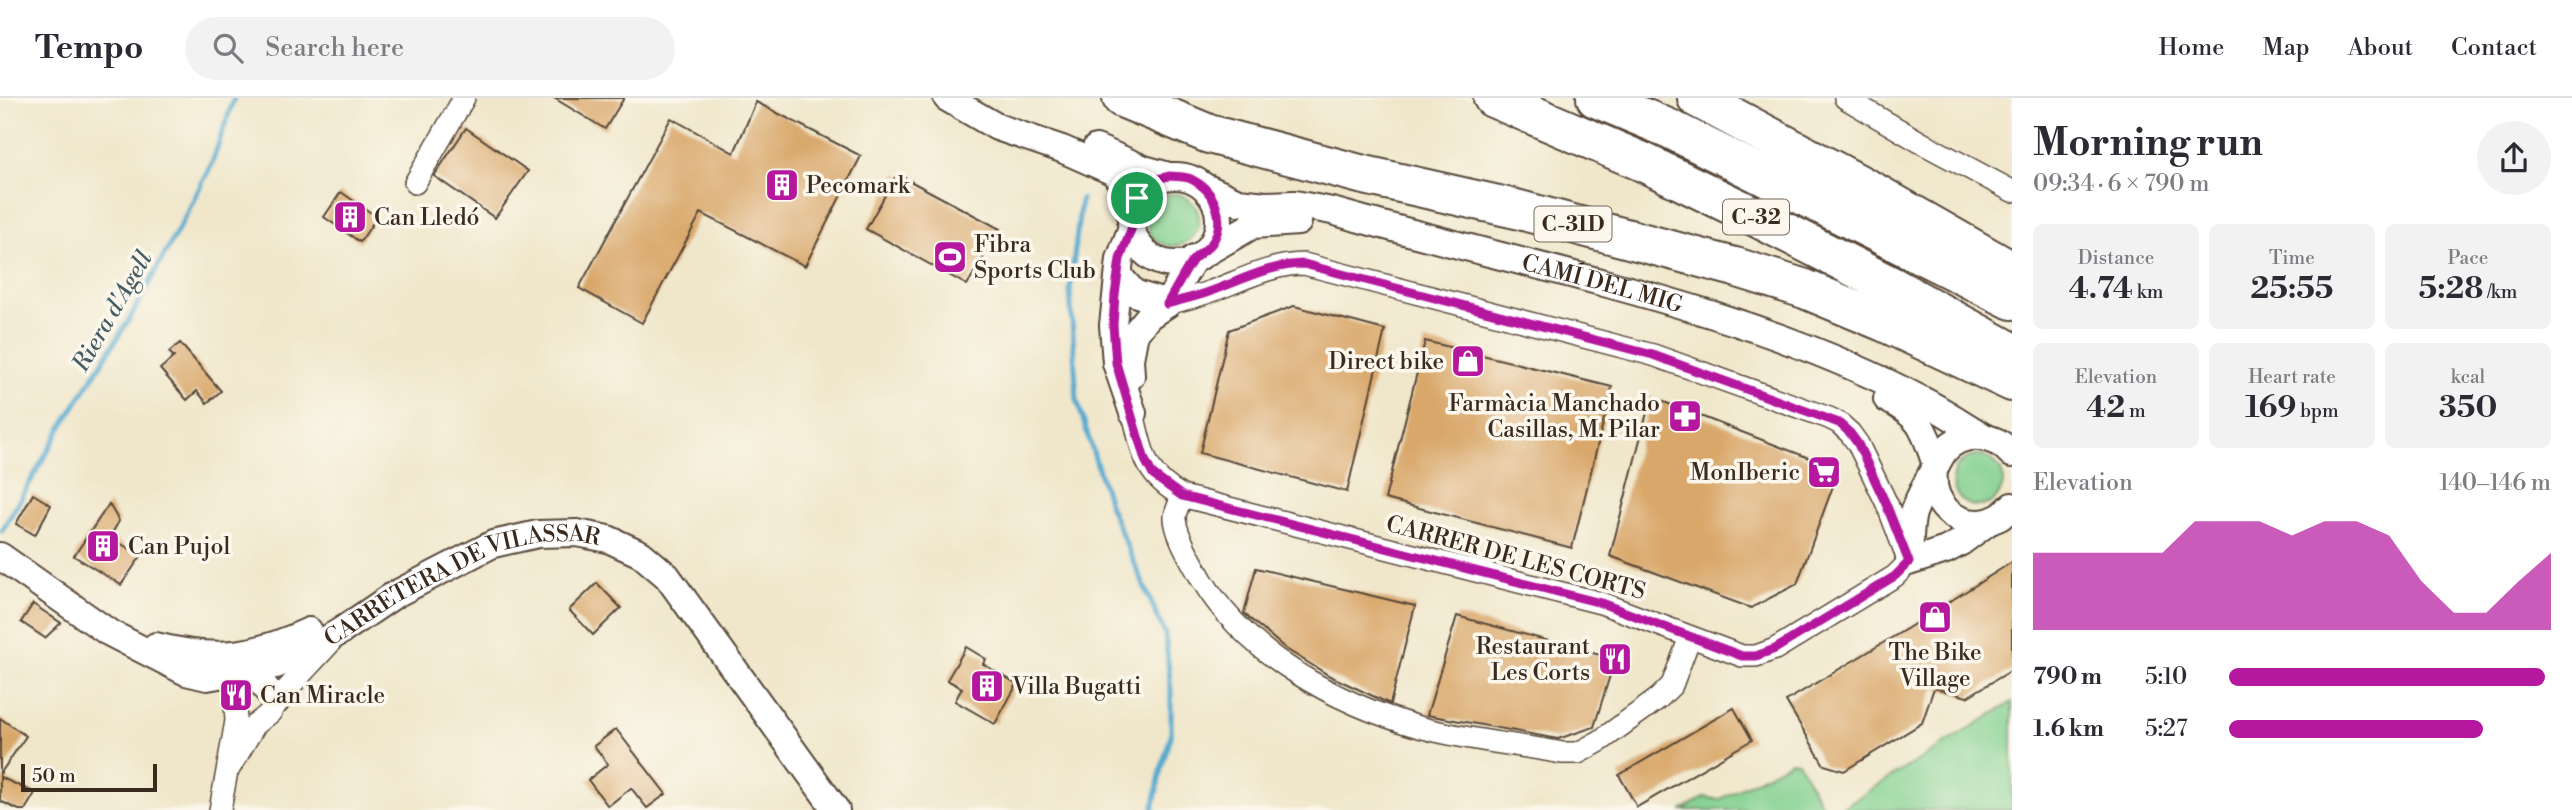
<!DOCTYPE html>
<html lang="en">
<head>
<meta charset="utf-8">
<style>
  body { margin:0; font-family:"Libre Bodoni",serif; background:#f2f2f3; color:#2b2b33; height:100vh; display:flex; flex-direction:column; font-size:26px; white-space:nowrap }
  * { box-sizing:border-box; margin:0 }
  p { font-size:23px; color:#7c7c81 }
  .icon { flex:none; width:38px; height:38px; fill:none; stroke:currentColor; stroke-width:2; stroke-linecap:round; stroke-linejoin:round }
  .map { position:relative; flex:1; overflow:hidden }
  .details { display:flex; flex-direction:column; background:#fff; width:560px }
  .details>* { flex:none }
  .scale { position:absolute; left:21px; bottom:18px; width:136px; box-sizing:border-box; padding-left:7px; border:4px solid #3b2a1e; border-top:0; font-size:19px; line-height:24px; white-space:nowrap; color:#3b2a1e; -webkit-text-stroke:5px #fbf7ec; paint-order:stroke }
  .pin { position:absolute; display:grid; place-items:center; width:60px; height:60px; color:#fff; margin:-30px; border:4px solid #fff; border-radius:50%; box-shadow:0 2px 7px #0007 }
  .round { display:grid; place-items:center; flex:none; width:74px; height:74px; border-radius:37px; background:#f2f2f3 }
  .summary { display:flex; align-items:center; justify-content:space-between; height:119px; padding:0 21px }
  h1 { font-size:38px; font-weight:700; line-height:52px }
  .figures { display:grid; grid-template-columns:repeat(3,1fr); gap:10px; height:119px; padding:7px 21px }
  .figures div { display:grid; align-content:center; border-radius:10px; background:#f2f2f3; text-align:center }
  .figures b { font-size:30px; font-weight:700 }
  .figures small { font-size:19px; font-weight:400 }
  .figures p { font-size:19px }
  .chart { height:196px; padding:14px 21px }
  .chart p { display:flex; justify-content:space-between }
  .chart svg { width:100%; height:126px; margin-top:7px; fill:#b5179e; opacity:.7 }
  ul { padding:0 21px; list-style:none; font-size:23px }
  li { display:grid; grid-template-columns:112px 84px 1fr; align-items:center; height:52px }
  li i { height:18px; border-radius:9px; background:#b5179e }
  header { display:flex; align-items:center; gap:42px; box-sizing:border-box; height:98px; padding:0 35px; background:#fff; border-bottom:2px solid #e1e1e2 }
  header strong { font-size:33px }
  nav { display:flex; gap:38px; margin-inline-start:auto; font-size:24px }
  .search { width:490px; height:63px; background:#f2f2f3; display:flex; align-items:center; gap:18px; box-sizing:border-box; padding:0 24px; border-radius:38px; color:#7c7c81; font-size:26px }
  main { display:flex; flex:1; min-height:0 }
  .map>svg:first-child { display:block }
  .green { fill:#82d08f; stroke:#5e7d56; stroke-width:2 }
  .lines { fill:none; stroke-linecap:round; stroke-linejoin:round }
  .stream { stroke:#53a9cf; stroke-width:5 }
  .building { fill:#d9a76b }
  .minor-casing { stroke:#564638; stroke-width:24 }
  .tertiary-casing { stroke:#564638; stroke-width:30 }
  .motorway-casing { stroke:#564638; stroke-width:42 }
  .minor { stroke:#fff; stroke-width:21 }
  .tertiary { stroke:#fff; stroke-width:26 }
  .motorway { stroke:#fff; stroke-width:38 }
  .route-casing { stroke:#fff; stroke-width:14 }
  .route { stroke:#b5179e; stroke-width:9 }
  .labels { text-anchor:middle; stroke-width:7; stroke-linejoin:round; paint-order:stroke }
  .shield { fill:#fbf7ec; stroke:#75685c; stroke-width:2 }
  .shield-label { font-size:21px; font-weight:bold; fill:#3b2a1e }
  .poi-label { font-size:23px; fill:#3b2a1e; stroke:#fbf7ec; text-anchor:start }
  .street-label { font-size:23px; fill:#3b2a1e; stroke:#fbf7ec }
  .water-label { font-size:24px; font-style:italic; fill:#455d65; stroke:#fbf7ec }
</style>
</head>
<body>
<header>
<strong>Tempo</strong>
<div class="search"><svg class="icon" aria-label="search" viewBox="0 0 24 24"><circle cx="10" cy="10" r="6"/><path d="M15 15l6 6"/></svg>Search here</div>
<nav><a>Home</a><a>Map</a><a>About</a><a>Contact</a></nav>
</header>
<main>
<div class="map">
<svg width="2012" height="712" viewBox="0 0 2012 712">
  <rect width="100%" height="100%" fill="#fbf7ec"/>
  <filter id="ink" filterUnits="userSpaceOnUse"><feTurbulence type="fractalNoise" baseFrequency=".0143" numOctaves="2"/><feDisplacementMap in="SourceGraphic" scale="14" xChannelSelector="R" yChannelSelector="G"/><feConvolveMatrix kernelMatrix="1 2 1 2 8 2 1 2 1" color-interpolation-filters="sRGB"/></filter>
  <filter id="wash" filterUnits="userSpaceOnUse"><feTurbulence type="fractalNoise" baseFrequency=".00686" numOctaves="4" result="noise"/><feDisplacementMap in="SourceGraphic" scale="28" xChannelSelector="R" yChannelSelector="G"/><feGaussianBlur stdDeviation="1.57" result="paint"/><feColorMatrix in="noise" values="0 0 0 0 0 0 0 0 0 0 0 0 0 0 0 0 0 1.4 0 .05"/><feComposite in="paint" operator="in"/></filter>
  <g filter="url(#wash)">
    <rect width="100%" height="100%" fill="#f0e7cb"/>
    <!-- green -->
    <g class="green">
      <circle cx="1173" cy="122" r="26"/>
      <circle cx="1978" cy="383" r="25"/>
      <polygon points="2012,604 2012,712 1837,712 1838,712"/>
      <polygon points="1791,663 1798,664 1821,706 1826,712 1683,712 1705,699 1719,702"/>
    </g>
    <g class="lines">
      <!-- stream -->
      <g class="stream">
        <polyline points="1081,101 1070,192 1077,302 1110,409 1165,536 1171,592 1171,637 1161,671 1153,712"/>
        <polyline points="2,433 64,325 130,220 186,117 212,65 234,0"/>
      </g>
    </g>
    <g id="blocks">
      <!-- building -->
      <g class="building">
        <polygon points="554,0 624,0 605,31"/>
        <polygon points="756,4 861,58 805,168 701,115 642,225 579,190 671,20 734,55"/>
        <polygon points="466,30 528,73 495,120 434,78"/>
        <polygon points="897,76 1000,131 967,187 866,131"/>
        <polygon points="341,94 377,119 360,144 324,119"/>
        <polygon points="1294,208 1385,232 1347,394 1200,355 1229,232"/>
        <polygon points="1425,243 1612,289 1572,450 1385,401"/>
        <polygon points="180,245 221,293 207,305 197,293 187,302 160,271 174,259 169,254"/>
        <polygon points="1651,299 1817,363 1833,388 1797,486 1751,510 1610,458"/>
        <polygon points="33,396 51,407 35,437 16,426"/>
        <polygon points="109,406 119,423 110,439 141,458 121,487 74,458"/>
        <polygon points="2012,464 2012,572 1967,599 1934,590 1922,625 1844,673 1824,667 1786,603 1908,530"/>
        <polygon points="1256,470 1415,508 1390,606 1330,578 1286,551 1249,520 1244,515"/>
        <polygon points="597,485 621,510 593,537 569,512"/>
        <polygon points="33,506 61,525 45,540 21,524"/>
        <polygon points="1457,518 1615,561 1594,629 1558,641 1427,617"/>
        <polygon points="966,549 986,561 983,566 1017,586 995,626 955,603 962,590 947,582"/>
        <polygon points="1734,610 1752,642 1637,709 1619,677"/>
        <polygon points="0,620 26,638 0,676"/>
        <polygon points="616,631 666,696 647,710 631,690 608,708 588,682 608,666 594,648"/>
        <polygon points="0,679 35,695 25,712 19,712 0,703"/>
      </g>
    </g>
  </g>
  <g filter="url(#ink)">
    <use href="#blocks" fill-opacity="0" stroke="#564638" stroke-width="2"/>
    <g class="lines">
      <!-- minor casing -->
      <g class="minor-casing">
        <g id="minor">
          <polyline points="1845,0 1920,44 2012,93"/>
          <polyline points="415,85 464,0"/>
          <path d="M1133 315C1143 355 1143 376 1182 398L1601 505 1742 558H1756L1775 551 1895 478 1909 464 1887 406 1858 346 1850 335 1839 325 1829 320 1653 257 1304 166C1271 166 1240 183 1209 194 1195 199 1181 202 1167 206"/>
          <path d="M1182 398C1180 404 1176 412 1175 418 1174 435 1194 467 1202 482 1248 558 1336 605 1419 629 1466 642 1514 646 1562 655H1578L1600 643 1659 600 1672 587 1690 539"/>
          <polyline points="229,671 255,627 271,614 276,603 329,546"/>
          <polyline points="220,712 236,623 235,608"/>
        </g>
      </g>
      <!-- tertiary casing -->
      <g class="tertiary-casing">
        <g id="tertiary">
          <polyline points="947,0 997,29 1062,51 1114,74 1125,90 1133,109"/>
          <polyline points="1096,50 1144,71 1169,78"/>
          <circle cx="1175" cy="122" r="44"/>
          <path id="s1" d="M1205 89 1238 104 1266 107 1295 106 1332 113C1529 170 1741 206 1924 303 1945 314 1964 327 1984 339"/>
          <polyline points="1132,129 1120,161 1113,227 1116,265 1133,315"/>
          <polyline points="1203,156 1253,127 1298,124"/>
          <polyline points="1119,178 1134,195 1167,206"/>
          <polyline points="1131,278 1130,261 1135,235 1149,218 1167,206 1194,160"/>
          <path d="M1887 301C1922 319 1924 331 1936 367"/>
          <path d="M2012 356C1995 336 1964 332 1945 352 1938 361 1917 404 1913 415 1909 430 1910 449 1909 464L1946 452 1961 444 1988 424 2000 419 2012 408"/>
          <path d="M1934 373C1930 406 1956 430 1988 424"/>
          <path id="s2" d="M0 458 108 534 186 574 207 579 276 567 306 554 341 533 394 497 493 446 538 436 577 435 608 441 641 456 667 478 836 712"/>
          <path d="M156 548C216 563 253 559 309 533"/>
          <polyline points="235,572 257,579 276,603"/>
        </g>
      </g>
      <!-- motorway casing -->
      <g class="motorway-casing">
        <g id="motorway">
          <polyline points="1122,0 1209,36 1360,76 1516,111 1735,169 1805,191 1884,224 2012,284"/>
          <polyline points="1493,0 1645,65 1752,117 1893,189 2012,254"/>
          <polyline points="1596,0 1670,31 2012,202"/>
          <polyline points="1697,0 1870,92 2012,173"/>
        </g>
      </g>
      <!-- minor -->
      <use href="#minor" class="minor"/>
      <!-- tertiary -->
      <use href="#tertiary" class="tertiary"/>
      <!-- motorway -->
      <use href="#motorway" class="motorway"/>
    </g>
  </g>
  <g class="lines" filter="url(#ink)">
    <!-- route casing -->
    <g class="route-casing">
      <path id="route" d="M1169 78C1176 79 1184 78 1191 81 1215 92 1227 122 1212 145 1206 153 1197 156 1192 163 1183 177 1175 192 1167 206 1181 202 1195 199 1209 194 1240 183 1271 166 1304 166L1653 257 1839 325 1850 335 1858 346 1886 406 1909 464 1895 478 1872 492 1775 551 1756 558H1742L1601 505 1182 398 1153 377 1145 362 1116 265 1113 227 1115 197 1120 161 1132 129 1133 109 1144 90 1157 81Z"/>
    </g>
    <!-- route -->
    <use href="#route" class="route"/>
  </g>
  <!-- icons -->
  <defs>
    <g id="building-square" transform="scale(1.75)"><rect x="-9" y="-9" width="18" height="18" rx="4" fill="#b5179e" stroke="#fbf7ec"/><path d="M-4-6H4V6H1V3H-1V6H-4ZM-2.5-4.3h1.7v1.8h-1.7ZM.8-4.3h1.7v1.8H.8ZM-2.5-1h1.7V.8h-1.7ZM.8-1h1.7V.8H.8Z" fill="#fff"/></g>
    <g id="stadium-square" transform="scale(1.75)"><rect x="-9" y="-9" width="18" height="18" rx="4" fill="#b5179e" stroke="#fbf7ec"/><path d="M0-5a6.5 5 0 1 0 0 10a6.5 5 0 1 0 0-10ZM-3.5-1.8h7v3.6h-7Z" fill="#fff"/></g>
    <g id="shop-square" transform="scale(1.75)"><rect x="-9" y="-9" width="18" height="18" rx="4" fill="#b5179e" stroke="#fbf7ec"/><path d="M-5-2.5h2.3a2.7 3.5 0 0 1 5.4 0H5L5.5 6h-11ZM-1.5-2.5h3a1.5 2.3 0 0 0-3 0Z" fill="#fff"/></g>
    <g id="pharmacy-square" transform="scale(1.75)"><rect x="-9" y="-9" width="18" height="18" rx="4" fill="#b5179e" stroke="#fbf7ec"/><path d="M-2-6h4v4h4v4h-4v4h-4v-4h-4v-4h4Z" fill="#fff"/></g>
    <g id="supermarket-square" transform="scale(1.75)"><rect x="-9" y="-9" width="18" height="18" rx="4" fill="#b5179e" stroke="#fbf7ec"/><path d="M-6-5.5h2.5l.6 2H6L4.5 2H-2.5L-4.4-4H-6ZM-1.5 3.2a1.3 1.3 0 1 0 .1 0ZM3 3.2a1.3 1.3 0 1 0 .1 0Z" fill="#fff"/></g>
    <g id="restaurant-square" transform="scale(1.75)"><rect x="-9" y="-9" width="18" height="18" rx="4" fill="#b5179e" stroke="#fbf7ec"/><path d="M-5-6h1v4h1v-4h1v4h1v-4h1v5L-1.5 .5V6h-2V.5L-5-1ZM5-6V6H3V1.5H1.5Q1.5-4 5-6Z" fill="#fff"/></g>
  </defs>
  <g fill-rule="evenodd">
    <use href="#building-square" x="782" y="87"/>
    <use href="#building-square" x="350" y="119"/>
    <use href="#stadium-square" x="950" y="159"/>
    <use href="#shop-square" x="1468" y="263"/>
    <use href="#pharmacy-square" x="1685" y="318"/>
    <use href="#supermarket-square" x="1824" y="374"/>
    <use href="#building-square" x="103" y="448"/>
    <use href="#shop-square" x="1935" y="519"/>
    <use href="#restaurant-square" x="1615" y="561"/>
    <use href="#building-square" x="987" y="588"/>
    <use href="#restaurant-square" x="236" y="597"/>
  </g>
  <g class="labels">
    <!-- shield labels -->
    <g class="shield">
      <rect x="1723" y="101.5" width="66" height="35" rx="5"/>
      <rect x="1534.5" y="108.5" width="77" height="35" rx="5"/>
    </g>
    <g class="shield-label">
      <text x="1756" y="126">C-32</text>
      <text x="1573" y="133">C-31D</text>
    </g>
    <!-- poi labels -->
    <g class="poi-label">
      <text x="806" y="95">Pecomark</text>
      <text x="374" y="127">Can Lledó</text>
      <text x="974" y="154">Fibra<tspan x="974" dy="26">Sports Club</tspan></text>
      <text x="1444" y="271" text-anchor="end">Direct bike</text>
      <text x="1660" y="313" text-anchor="end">Farmàcia Manchado<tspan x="1660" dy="26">Casillas, M. Pilar</tspan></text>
      <text x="1800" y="382" text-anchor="end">MonIberic</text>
      <text x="128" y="456">Can Pujol</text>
      <text x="1590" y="556" text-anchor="end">Restaurant<tspan x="1590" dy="26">Les Corts</tspan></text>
      <text x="1935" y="562" text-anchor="middle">The Bike<tspan x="1935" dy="26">Village</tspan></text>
      <text x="1012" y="596">Villa Bugatti</text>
      <text x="260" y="605">Can Miracle</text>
    </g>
    <!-- street labels -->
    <g class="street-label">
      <text dy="8" stroke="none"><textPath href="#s1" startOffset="411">CAMÍ DEL MIG</textPath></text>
      <text transform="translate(1516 459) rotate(15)" y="8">CARRER DE LES CORTS</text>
      <text dy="8" stroke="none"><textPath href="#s2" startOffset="518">CARRETERA DE VILASSAR</textPath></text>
    </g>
    <!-- water labels -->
    <g class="water-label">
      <text transform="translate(112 213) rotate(-60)" y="8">Riera d'Agell</text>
    </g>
  </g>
</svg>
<div class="scale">50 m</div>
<div class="pin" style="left:1137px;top:100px;background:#1e9e55"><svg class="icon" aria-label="arrive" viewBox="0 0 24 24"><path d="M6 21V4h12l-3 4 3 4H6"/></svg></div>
</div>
<section class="details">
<div class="summary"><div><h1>Morning run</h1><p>09:34 · 6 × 790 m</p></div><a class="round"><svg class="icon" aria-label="share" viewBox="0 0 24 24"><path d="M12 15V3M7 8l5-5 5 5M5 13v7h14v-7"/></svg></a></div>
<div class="figures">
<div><p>Distance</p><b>4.74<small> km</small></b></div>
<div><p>Time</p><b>25:55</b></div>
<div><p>Pace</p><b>5:28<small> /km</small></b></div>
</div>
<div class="figures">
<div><p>Elevation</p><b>42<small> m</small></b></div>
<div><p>Heart rate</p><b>169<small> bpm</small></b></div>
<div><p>kcal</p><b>350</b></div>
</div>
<div class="chart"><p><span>Elevation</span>140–146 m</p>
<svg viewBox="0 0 160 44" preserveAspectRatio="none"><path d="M0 44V17L10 17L20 17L30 17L40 17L50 6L60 6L70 6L80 11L90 6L100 6L110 11L120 27L130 38L140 38L150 27L160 17V44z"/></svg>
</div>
<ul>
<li><b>790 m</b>5:10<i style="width:98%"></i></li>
<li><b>1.6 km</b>5:27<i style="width:79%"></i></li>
</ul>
</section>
</main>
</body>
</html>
